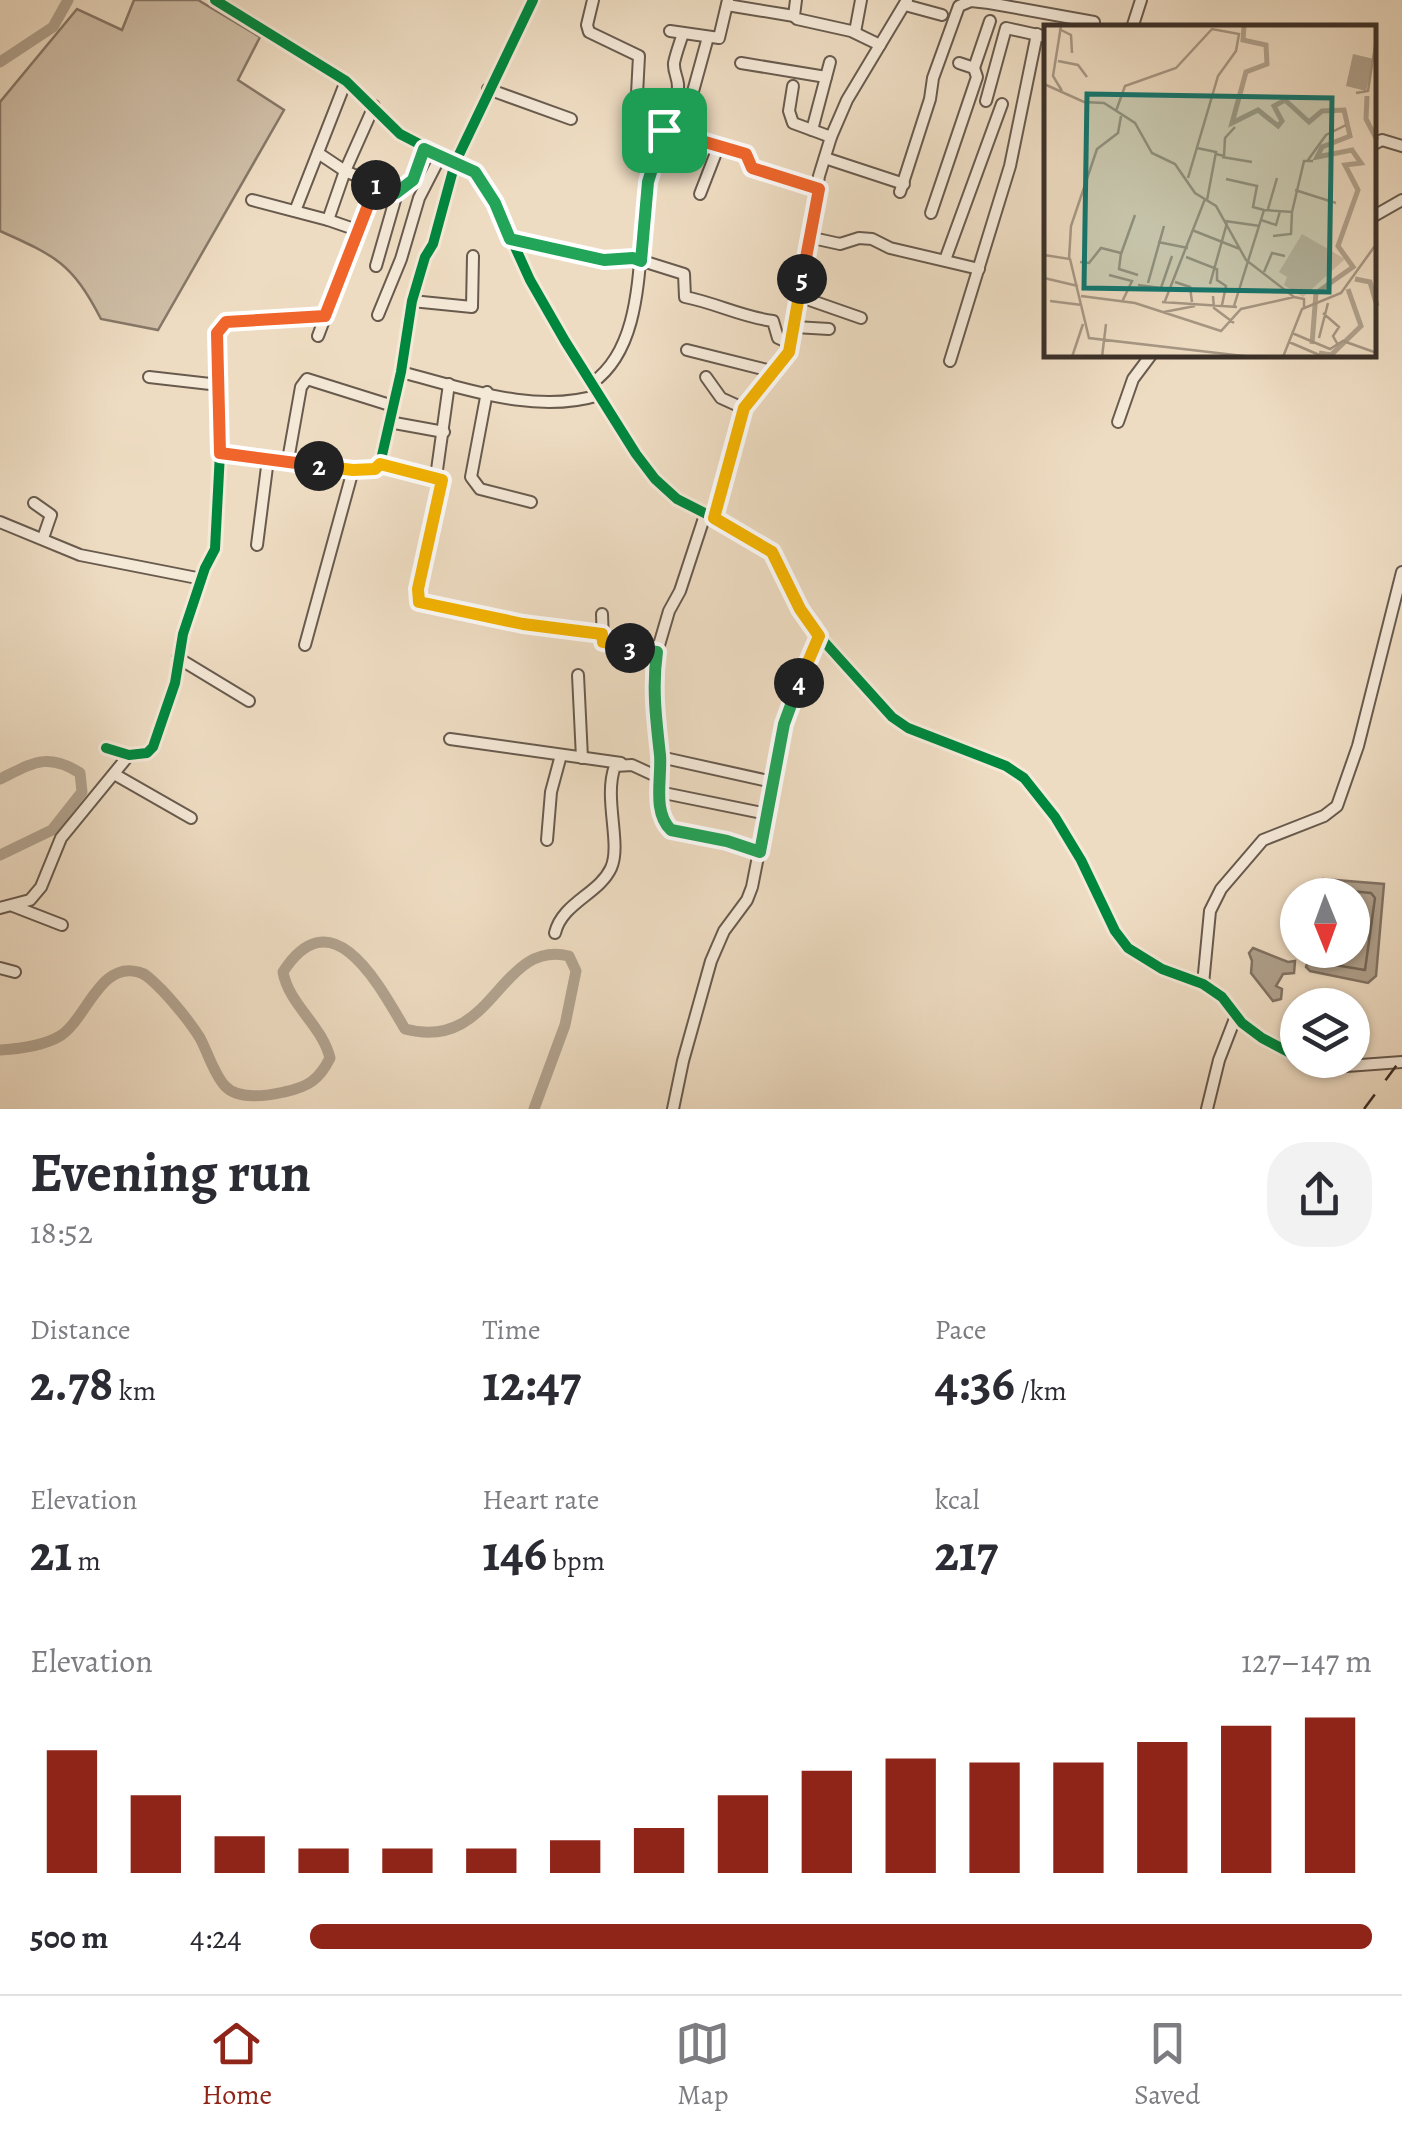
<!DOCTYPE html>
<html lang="en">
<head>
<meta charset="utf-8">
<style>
  body { margin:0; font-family:Alegreya,serif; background:#f2f2f3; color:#2b2b33; height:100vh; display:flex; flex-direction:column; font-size:38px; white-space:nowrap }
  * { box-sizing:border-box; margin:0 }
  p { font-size:32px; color:#7c7c81 }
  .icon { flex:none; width:55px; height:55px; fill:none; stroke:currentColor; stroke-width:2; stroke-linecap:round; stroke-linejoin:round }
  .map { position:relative; height:1109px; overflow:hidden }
  .drawer { display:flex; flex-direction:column; background:#fff; flex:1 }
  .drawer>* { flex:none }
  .needle { width:65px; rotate:179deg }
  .fabs { position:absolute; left:1280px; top:878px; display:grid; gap:20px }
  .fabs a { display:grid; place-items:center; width:90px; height:90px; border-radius:50%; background:#fff; box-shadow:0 2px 8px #0004; font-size:50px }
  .pin { position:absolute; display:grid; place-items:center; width:85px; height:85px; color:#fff; margin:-42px; border-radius:20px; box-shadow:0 5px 15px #0006 }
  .km { position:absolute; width:50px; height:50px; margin:-25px; border-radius:50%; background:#222; color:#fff; font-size:28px; line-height:50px; text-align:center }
  .round { display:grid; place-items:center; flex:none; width:105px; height:105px; border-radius:40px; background:#f2f2f3 }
  .overview { display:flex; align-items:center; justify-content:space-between; height:170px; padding:0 30px }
  h1 { font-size:55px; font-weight:700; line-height:75px }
  .metrics { display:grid; grid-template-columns:repeat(3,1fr); gap:15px; height:170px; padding:10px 30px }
  .metrics div { display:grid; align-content:center }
  .metrics b { font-size:50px; font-weight:700 }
  .metrics small { font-size:28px; font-weight:400 }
  .metrics p { font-size:28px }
  .chart { height:280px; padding:20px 30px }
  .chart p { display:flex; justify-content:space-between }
  .chart svg { width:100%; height:180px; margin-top:10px; stroke:#8f2418; stroke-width:6 }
  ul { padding:0 30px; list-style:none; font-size:32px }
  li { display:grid; grid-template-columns:160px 120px 1fr; align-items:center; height:75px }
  li i { height:25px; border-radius:12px; background:#8f2418 }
  .dock { display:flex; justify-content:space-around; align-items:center; height:140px; border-top:2px solid #e1e1e2; background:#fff; font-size:28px; color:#7c7c81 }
  .dock a { display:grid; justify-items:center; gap:5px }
  .dock .current { color:#8f2418 }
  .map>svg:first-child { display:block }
  .green { fill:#d0bfa8; stroke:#867868; stroke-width:2.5 }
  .water { fill:#b1a28e; stroke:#827465; stroke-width:2.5 }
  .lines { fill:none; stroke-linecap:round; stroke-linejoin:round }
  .shore { stroke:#76695b; stroke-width:2.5 }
  .river { stroke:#b1a28e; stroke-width:11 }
  .minor-casing { stroke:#685b4e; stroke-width:14 }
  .minor { stroke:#f4e8d7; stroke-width:10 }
  .rail { stroke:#3b3028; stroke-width:2.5; stroke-dasharray:18 18; stroke-linecap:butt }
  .cycleway-casing { stroke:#f4e8d7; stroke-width:16 }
  .cycleway { stroke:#00873e; stroke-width:10 }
  .split-1-casing { stroke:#fff; stroke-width:20 }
  .split-2-casing { stroke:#fff; stroke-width:20 }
  .split-3-casing { stroke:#fff; stroke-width:20 }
  .split-4-casing { stroke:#fff; stroke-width:20 }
  .split-5-casing { stroke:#fff; stroke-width:20 }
  .split-6-casing { stroke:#fff; stroke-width:20 }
  .split-1 { stroke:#22a559; stroke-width:12 }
  .split-2 { stroke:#f0652b; stroke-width:12 }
  .split-3 { stroke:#f5b400; stroke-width:12 }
  .split-4 { stroke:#22a559; stroke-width:12 }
  .split-5 { stroke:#f5b400; stroke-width:12 }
  .split-6 { stroke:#f0652b; stroke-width:12 }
  .inset-river { fill:none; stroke:#b1a28e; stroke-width:5 }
  .inset-road { fill:none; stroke:#a69784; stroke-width:2.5 }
  .view { fill:#0f766e; fill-opacity:0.15; stroke:#0f766e; stroke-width:5 }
  .inset-edge { fill:none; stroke:#3b3028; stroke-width:5 }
</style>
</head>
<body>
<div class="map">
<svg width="1402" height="1109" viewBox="0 0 1402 1109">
  <rect width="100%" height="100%" fill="#eedcc2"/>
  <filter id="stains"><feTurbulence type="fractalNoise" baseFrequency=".002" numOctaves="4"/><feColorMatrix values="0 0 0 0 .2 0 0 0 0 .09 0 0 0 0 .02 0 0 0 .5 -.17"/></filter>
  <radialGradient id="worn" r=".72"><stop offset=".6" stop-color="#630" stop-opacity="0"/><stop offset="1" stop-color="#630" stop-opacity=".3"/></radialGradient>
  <!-- green -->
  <path class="green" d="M134 0H198L260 37 238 80 284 110 158 330 101 319C72 263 56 256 0 231V102L77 9 122 30Z"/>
  <!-- water -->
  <g class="water">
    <polygon points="1323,879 1384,884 1376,976 1368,983 1310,971 1306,967 1312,950 1352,950 1352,895 1314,895 1317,884"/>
    <polygon points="1253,948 1288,962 1295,961 1294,973 1283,974 1276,986 1282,989 1281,999 1273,1001 1251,973 1252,961 1249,953"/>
  </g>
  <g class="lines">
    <!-- shore -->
    <polyline class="shore" points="1320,950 1323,963 1365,970 1375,898 1371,893 1330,889 1324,895"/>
    <!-- river -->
    <g class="river">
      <polyline points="0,62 53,27 68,0"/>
      <path d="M0 779C33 763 47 752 80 773L82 792 52 830 0 855"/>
      <path d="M0 1050C18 1049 43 1046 60 1036 86 1020 100 961 138 972 148 974 154 983 162 990 175 1004 190 1022 200 1038 208 1053 214 1074 225 1086 238 1100 267 1096 284 1092 308 1087 319 1080 330 1058 322 1025 289 1005 283 972 332 896 378 983 405 1029 495 1053 498 939 569 956L576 971 565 1025 534 1109"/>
    </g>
    <!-- minor casing -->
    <g class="minor-casing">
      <g id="minor">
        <polyline points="215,0 346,81 400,134 475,173 495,203 530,280 565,341 636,454 655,479 677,499 740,531 772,552 800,609 819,636 892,717 908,728 1006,766 1024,778 1055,817 1081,860 1115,931 1128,948 1162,969 1203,984 1222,997 1242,1023 1262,1038 1298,1057"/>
        <polyline points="593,0 587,25 589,32 639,56 636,113 640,122 746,154 752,168 819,189"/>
        <polyline points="796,0 794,16 797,19 851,31 880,45"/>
        <polyline points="727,5 794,16"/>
        <polyline points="905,5 942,15"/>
        <polyline points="1132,28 1141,0"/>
        <polyline points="670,31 719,38 728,0"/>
        <polyline points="855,32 861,0"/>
        <polyline points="741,63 826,77"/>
        <polyline points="974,68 990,21"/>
        <polyline points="793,86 789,111 793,123 831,137"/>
        <polyline points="488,89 571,119"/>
        <polyline points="986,101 1006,28 1047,37"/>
        <polyline points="812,130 830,62"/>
        <polyline points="681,135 708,37"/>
        <polyline points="1374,144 1382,140 1402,146"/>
        <polyline points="318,153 345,171 397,193 376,266"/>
        <polyline points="825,158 904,184"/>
        <polyline points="900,192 930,99 933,78 959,6 971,1 989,3 1094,22"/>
        <polyline points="397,193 413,180 425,149"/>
        <polyline points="700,194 719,145"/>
        <polyline points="252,200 328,220 345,171 374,106"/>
        <polyline points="295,211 346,81"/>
        <polyline points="931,213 977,77 974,68 959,63"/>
        <polyline points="1374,216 1402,200"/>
        <polyline points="328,220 357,230"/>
        <polyline points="808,237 840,244 859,238 872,239 890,248 979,269"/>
        <path d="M510 239 603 259 633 258 684 274 685 297C716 303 742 317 773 321L778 338 791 344"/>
        <polyline points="945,260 1002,104"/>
        <polyline points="798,296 861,318"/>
        <polyline points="412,301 472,307 473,256"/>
        <polyline points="378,315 401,259 419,198 440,157"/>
        <polyline points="795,327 829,329"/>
        <polyline points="318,336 375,185"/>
        <polyline points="687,350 775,372"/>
        <polyline points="950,361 1010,166 1037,34"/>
        <path d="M401 372C464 388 535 415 599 395"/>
        <polyline points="149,377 219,385"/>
        <polyline points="706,377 721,398 743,408"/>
        <path d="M592 383C650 342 635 243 649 181 655 151 669 123 677 93 681 81 673 74 674 63 676 53 680 43 683 33"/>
        <polyline points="487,392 471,477 480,489 531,502"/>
        <polyline points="389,422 444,432"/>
        <polyline points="1118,422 1133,379 1151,355"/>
        <polyline points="220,453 217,333 226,322 325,316"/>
        <polyline points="288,460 301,387 307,379 393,406"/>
        <polyline points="380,464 442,480 418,589 419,602 523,624 602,634"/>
        <polyline points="436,477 449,384"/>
        <polyline points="34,503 51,515 43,538"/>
        <polyline points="705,515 680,591 669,611 657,652 653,694 660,757 659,792 767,814"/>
        <polyline points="714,518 743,408 783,363 791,344 819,176 831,137 847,100 907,0"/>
        <polyline points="0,522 80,555 202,579"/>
        <polyline points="257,545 268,459"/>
        <polyline points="602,614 603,641 657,652"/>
        <polyline points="305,645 353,470"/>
        <polyline points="178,658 249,701"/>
        <polyline points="578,675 582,758"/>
        <polyline points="450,739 621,763"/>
        <polyline points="106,748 129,755 147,753 153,747 175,683 183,634 205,568 215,549 220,453 353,470 375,469 380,464 401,372 412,301 425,257 433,244 455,163 533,0"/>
        <polyline points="660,757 773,782"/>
        <polyline points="114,774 191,818"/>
        <polyline points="659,792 668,829 727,841 760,853"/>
        <polyline points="547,840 551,792 561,755"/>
        <polyline points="13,906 62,925"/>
        <polyline points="0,908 30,900 41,887 61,838 129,755"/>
        <path d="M555 933C562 903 599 894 611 868 622 844 603 798 615 766L632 765 658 777"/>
        <polyline points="0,968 15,972"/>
        <polyline points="1203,984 1210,911 1221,889 1263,840 1324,816 1337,806 1358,746 1402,572"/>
        <polyline points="1305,1060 1333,1067 1402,1062"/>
        <polyline points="673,1109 683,1061 711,961 724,931 747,900 752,887 784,724 819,636"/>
        <polyline points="1207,1109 1219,1060 1236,1016"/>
      </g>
    </g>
    <!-- minor -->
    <use href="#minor" class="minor"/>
    <!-- rail -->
    <polyline class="rail" points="1364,1109 1402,1058"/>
    <!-- cycleway casing -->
    <g class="cycleway-casing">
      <g id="cycleway">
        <polyline points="215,0 346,81 400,134 475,173 495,203 530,280 565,341 636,454 655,479 677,499 740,531 772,552 800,609 819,636 892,717 908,728 1006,766 1024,778 1055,817 1081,860 1115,931 1128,948 1162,969 1203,984 1222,997 1242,1023 1262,1038 1298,1057"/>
        <polyline points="106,748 129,755 147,753 153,747 175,683 183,634 205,568 215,549 220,453 353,470 375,469 380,464 401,372 412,301 425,257 433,244 455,163 533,0"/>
      </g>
    </g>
    <!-- cycleway -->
    <use href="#cycleway" class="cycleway"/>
  </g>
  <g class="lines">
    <!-- split-1 casing -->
    <g class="split-1-casing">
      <polyline id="split-1" points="376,185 396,193 413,180 424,149 475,172 495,203 510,239 604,260 633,258 641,261 648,182 664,130"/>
    </g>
    <!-- split-2 casing -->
    <g class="split-2-casing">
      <polyline id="split-2" points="319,466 220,453 217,333 226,322 325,316 376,185"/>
    </g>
    <!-- split-3 casing -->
    <g class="split-3-casing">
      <polyline id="split-3" points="319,466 353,470 375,469 380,464 442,480 418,589 419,602 523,624 602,634 603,642 630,648"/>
    </g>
    <!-- split-4 casing -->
    <g class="split-4-casing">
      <path id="split-4" d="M630 648 657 652C652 687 656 719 660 755 662 778 652 812 671 830L727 841 760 852 784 724 799 683"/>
    </g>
    <!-- split-5 casing -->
    <g class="split-5-casing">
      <polyline id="split-5" points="799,683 819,636 800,609 772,552 714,518 744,408 789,352 802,279"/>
    </g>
    <!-- split-6 casing -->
    <g class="split-6-casing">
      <polyline id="split-6" points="664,130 746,154 752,168 819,189 802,279"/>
    </g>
    <!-- split-1 -->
    <use href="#split-1" class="split-1"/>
    <!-- split-2 -->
    <use href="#split-2" class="split-2"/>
    <!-- split-3 -->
    <use href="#split-3" class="split-3"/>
    <!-- split-4 -->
    <use href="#split-4" class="split-4"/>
    <!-- split-5 -->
    <use href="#split-5" class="split-5"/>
    <!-- split-6 -->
    <use href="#split-6" class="split-6"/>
  </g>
  <!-- overview -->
  <g transform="translate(1044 25)">
    <rect width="332" height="332" fill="#eedcc2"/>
    <path d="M258 209 301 234 259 272 240 260 243 252 235 247Z" fill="#d0bfa8"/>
    <path d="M309 29 330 34 322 66 302 61Z" fill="#b1a28e"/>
    <path class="inset-river" d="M200 1 199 15 222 20 223 39 202 47 188 98 214 85 234 101 238 96 230 81 241 75 265 97 278 86 300 85 306 111 278 122 273 132 308 125 317 138 301 140 314 165 294 221 309 242 272 268 268 319M323 71 322 94 333 115M311 254 326 257 333 281M275 328 287 330 317 301 304 264"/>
    <path class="inset-road" d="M17 1 9 51 18 66M15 4 27 10 28 28M14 36 34 40 43 52M0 59 40 77 60 78 91 98 108 128 131 139 151 168 172 181 202 235 250 272M312 68 324 66 333 8M72 86 81 61 132 43 168 4 195 9 192 26 174 51 144 153M153 123 172 127 163 175M172 129 180 131 181 113 191 102M178 132 208 137M264 135 282 110 302 100M182 154 213 161 209 182 220 185M251 165 292 178M224 184 233 153M217 195 232 200 236 186M181 196 216 201M148 205 196 224M229 211 247 209 248 187M114 217 144 223M77 229 91 190M0 230 26 234 45 313 208 332M142 232 173 244V255L182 261 178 280M25 234 27 201 53 124 74 108 77 91M36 237 45 238 57 223 77 228 75 244 94 250M220 247 228 228 241 231M65 250 88 256 78 277M0 253 34 261M131 257 146 262 148 277M104 258 120 201M166 259 183 198M94 260 117 263 128 231M37 271 91 278 177 306 197 284 250 272 260 274V282M169 271 170 283 190 298M6 276 38 280M121 276 161 174M118 277 193 282M190 281 220 185 248 187 260 136H269M120 287 151 281M279 288 295 302 289 311 294 320M248 308 286 324 299 316 333 328M275 313 284 278M245 317 280 332M28 332 39 299M58 332 62 299M239 332 258 284 297 268 333 218"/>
    <path class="view" d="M43 69 288 73 285 267 40 263Z"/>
    <rect width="332" height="332" class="inset-edge"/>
  </g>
  <rect width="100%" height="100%" filter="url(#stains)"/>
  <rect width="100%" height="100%" fill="url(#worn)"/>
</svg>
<div class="fabs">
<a><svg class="needle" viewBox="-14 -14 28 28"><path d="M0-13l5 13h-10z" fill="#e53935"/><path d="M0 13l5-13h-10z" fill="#7c7c81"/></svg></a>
<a><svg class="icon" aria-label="layers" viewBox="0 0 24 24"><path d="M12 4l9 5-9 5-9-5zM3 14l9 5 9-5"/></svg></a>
</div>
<div class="pin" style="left:664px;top:130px;background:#1e9e55"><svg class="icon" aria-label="arrive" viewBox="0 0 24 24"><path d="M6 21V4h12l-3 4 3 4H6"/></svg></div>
<b class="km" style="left:376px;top:185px">1</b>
<b class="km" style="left:319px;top:466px">2</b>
<b class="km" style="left:630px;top:648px">3</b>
<b class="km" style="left:799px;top:683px">4</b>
<b class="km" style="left:802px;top:279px">5</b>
</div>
<section class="drawer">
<div class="overview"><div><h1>Evening run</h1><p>18:52</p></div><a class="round"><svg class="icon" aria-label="share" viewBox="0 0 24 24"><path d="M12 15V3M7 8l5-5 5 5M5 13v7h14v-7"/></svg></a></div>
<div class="metrics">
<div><p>Distance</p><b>2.78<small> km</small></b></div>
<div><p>Time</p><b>12:47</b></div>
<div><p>Pace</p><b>4:36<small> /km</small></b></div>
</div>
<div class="metrics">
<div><p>Elevation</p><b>21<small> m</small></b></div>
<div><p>Heart rate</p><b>146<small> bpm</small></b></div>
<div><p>kcal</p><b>217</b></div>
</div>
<div class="chart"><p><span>Elevation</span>127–147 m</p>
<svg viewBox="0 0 160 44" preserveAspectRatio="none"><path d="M5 44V14M15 44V25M25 44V35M35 44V38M45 44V38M55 44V38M65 44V36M75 44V33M85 44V25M95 44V19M105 44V16M115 44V17M125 44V17M135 44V12M145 44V8M155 44V6"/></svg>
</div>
<ul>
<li><b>500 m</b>4:24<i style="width:100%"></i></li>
</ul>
</section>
<nav class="dock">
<a class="current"><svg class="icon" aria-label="home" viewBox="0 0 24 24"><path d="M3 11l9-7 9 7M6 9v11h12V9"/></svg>Home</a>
<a><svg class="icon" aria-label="map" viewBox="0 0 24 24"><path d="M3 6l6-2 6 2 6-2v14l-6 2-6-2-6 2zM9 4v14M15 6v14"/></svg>Map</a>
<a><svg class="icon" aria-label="saved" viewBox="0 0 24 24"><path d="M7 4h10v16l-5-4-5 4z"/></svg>Saved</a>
</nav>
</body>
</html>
